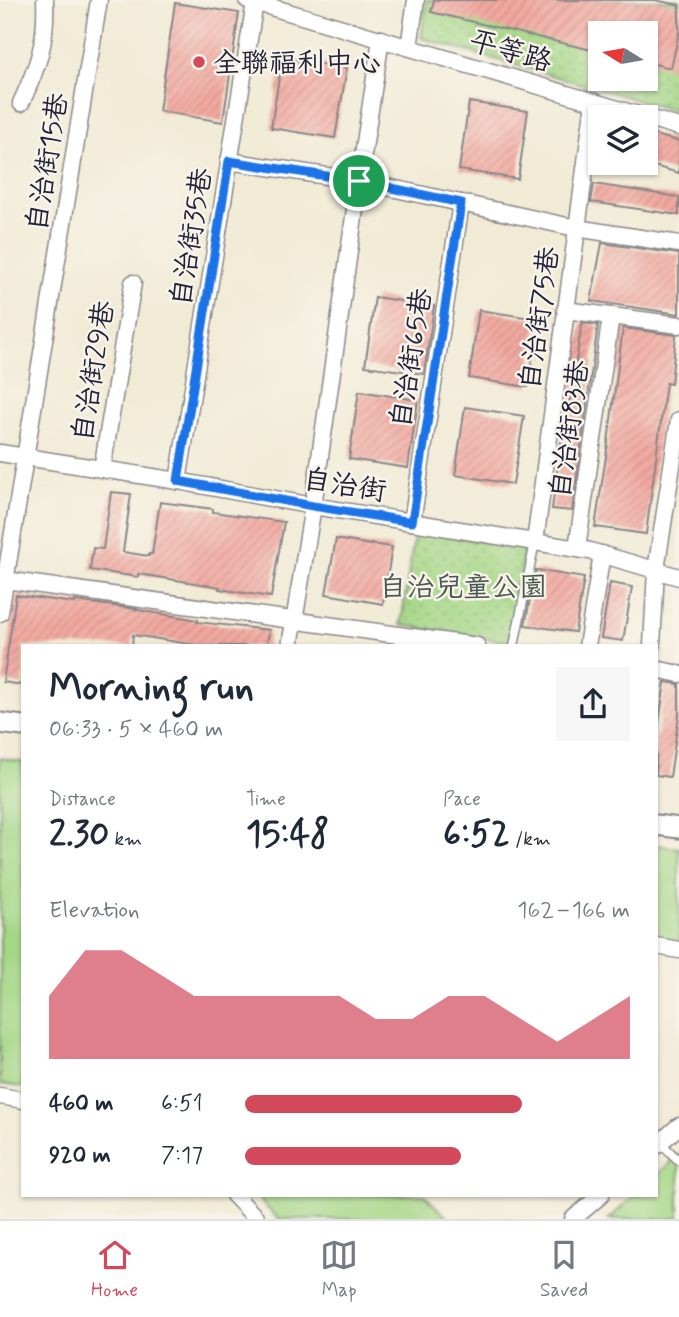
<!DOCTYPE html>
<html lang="en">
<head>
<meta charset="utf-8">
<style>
  body { margin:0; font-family:Mynerve,"LXGW WenKai TC",sans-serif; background:#f6f6f7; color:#1f2937; height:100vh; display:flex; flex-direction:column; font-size:26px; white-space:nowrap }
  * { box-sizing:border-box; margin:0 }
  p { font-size:23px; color:#747a83 }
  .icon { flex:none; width:38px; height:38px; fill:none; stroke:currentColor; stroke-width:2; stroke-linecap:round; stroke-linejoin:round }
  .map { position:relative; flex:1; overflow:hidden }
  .sheet { position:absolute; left:21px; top:644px; width:637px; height:553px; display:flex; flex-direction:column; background:#fff; border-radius:0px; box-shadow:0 2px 5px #0004 }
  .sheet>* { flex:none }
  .needle { width:46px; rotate:281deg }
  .controls { position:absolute; left:588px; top:21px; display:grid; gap:14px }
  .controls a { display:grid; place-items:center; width:70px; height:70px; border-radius:0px; background:#fff; box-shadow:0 2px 5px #0004; font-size:35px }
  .pin { position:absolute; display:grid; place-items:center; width:60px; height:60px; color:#fff; margin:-30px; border:4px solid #fff; border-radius:50%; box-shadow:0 2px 7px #0007 }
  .round { display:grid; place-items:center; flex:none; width:74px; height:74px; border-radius:0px; background:#f6f6f7 }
  .headline { display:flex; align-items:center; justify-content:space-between; height:119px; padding:0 28px }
  h1 { font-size:38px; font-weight:800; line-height:52px }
  .metrics { display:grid; grid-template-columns:repeat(3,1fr); gap:10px; height:119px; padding:7px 28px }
  .metrics div { display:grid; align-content:center }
  .metrics b { font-size:35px; font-weight:800 }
  .metrics small { font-size:19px; font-weight:400 }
  .metrics p { font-size:19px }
  .chart { height:196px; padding:14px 28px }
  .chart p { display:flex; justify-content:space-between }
  .chart svg { width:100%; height:126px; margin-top:7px; fill:#d1495b; opacity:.7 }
  ul { padding:0 28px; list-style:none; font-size:23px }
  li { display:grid; grid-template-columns:112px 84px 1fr; align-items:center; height:52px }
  li i { height:18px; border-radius:9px; background:#d1495b }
  .tab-bar { display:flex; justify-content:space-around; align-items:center; height:98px; border-top:2px solid #e0e1e3; background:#fff; font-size:19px; color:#747a83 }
  .tab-bar a { display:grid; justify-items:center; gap:4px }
  .tab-bar .current { color:#d1495b }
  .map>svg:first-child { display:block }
  .grass { fill:#a4d786; stroke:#637c60; stroke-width:2 }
  .park { fill:url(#park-dots); stroke:#637c60; stroke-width:2; fill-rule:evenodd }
  .building { fill:url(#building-hatch) }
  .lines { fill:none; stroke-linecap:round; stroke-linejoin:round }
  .service-casing { stroke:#8a8688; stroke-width:11 }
  .minor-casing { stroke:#8a8688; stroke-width:19 }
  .tertiary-casing { stroke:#8a8688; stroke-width:23 }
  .service { stroke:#fff; stroke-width:8 }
  .minor { stroke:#fff; stroke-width:16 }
  .tertiary { stroke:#fff; stroke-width:19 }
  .route-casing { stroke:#fff; stroke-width:14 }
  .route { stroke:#1a73e8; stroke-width:9 }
  .poi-dot { fill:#d1495b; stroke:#f7f3e8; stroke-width:2.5 }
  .labels { text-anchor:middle; stroke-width:5; stroke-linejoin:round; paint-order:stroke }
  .street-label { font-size:28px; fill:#22223b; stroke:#f7f3e8 }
  .poi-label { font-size:28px; fill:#22223b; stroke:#f7f3e8; text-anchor:start }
  .park-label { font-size:28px; fill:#495852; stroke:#f7f3e8 }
</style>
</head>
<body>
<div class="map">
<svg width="679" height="1219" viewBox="0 0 679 1219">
  <defs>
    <pattern id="park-dots" width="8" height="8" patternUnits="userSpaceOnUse" patternTransform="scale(1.75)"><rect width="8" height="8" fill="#a4d786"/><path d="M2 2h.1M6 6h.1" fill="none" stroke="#8db875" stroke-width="1.8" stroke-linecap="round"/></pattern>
    <pattern id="building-hatch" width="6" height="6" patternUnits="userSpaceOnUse" patternTransform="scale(1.75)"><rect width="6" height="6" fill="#f2a9a0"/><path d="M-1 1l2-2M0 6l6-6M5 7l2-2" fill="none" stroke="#cf918b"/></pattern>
  </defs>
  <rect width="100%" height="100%" fill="#f7f3e8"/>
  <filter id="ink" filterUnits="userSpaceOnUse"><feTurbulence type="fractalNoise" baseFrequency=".0143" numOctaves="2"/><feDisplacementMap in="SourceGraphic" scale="14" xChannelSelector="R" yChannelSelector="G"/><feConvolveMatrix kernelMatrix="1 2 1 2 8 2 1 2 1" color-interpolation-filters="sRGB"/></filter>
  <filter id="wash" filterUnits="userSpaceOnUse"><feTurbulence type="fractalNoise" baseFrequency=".00686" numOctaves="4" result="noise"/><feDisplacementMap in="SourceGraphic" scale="28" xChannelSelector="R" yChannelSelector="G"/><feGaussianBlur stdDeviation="1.57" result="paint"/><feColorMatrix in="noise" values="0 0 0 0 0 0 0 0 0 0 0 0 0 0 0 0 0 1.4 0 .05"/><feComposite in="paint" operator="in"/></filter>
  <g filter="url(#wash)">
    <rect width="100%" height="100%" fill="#f1ebd5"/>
    <!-- grass -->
    <g class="grass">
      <polygon points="0,758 23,762 23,1087 0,1084"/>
      <polygon points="656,845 679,848 679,943 656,939"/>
      <polygon points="679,1155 679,1219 609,1219 635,1195 656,1195 656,1176"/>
      <polygon points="258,1195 424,1195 449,1219 278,1219 262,1203"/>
    </g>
    <!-- park -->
    <g class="park">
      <path d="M427 0H679V112L421 38ZM600 33H646V79H600Z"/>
      <polygon points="415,531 524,548 510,642 401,625"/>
    </g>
    <g id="blocks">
      <!-- building -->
      <g class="building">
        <polygon points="434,0 655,0 679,5 679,33 671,68 646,62 646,33 600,33 600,52 431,12"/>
        <polygon points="175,3 239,13 223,122 159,111"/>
        <polygon points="282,58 347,68 335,138 271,128"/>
        <polygon points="469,102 528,111 518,179 459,170"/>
        <polygon points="646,133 679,141 679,173 646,164"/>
        <polygon points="594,184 679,197 679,215 591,202"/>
        <polygon points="602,243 679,254 679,314 591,301"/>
        <polygon points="375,297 434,306 424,374 365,366"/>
        <polygon points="479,310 538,319 528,387 469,378"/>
        <polygon points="582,323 598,325 572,511 552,509 561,442 563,442"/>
        <polygon points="623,328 676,335 671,384 666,383 646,534 595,527 607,450"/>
        <polygon points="359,391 418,400 408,468 349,459"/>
        <polygon points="465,407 524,416 513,484 455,475"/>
        <polygon points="111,492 131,494 123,552 149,556 149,554 152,554 160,502 213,509 213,512 284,522 271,597 219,589 220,587 138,574 138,577 90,570 93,548 103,549"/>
        <polygon points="336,539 371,545 371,544 392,547 383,604 326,594"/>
        <polygon points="536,570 584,578 575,632 525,625"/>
        <polygon points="610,583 632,587 623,641 601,638"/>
        <polygon points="16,595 75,603 75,601 137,609 137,610 198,620 197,622 269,630 267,646 202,646 133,635 132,646 23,646 23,673 21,685 3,682"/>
        <polygon points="665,682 679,684 679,715 670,777 656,775 656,742"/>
      </g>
    </g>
  </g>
  <g filter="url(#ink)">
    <use href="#blocks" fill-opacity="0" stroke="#8a8688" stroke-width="2"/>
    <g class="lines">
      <!-- service casing -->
      <g class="service-casing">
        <g id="service">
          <polyline points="514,646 535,542"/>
          <polyline points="661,1143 679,1161"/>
        </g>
      </g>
      <!-- minor casing -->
      <g class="minor-casing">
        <g id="minor">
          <polyline points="247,0 679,127"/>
          <polyline points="409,47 416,0"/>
          <path d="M21 103C38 66 47 42 45 0"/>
          <polyline points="229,161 359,181 576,228 679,244"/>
          <polyline points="565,310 679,325"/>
          <polyline points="0,453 178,481 313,506 590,551 679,577"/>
          <polyline points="102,469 133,283"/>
          <polyline points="178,481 255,2"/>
          <polyline points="412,522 461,203"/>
          <polyline points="535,542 594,102"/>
          <polyline points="577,548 611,316"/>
          <polyline points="5,580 477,646"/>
          <polyline points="0,613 99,0"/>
          <polyline points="290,646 313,506 359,181 381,39"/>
          <polyline points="587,646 602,554"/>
          <polyline points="652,646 656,570 679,420"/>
          <polyline points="656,669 679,674"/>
          <polyline points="656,946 679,950"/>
          <polyline points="0,1096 23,1100"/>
          <polyline points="656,1146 679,1126"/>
          <polyline points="234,1195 257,1219"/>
          <polyline points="573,1219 601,1195"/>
        </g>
      </g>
      <!-- tertiary casing -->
      <g class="tertiary-casing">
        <g id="tertiary">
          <polyline points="0,723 23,726"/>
          <polyline points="656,825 679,828"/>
        </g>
      </g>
      <!-- service -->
      <use href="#service" class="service"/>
      <!-- minor -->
      <use href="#minor" class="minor"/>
      <!-- tertiary -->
      <use href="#tertiary" class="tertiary"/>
    </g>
  </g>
  <g class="lines" filter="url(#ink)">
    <!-- route casing -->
    <g class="route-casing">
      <polygon id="route" points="229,161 359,181 461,203 412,522 313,506 178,481"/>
    </g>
    <!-- route -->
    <use href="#route" class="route"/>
  </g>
  <!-- markers -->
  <circle class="poi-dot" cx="199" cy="62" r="7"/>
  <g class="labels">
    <!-- street labels -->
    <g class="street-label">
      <text transform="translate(511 50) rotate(16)" y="10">平等路</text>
      <text transform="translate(46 162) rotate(-81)" y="10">自治街15巷</text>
      <text transform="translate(190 237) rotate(-81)" y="10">自治街35巷</text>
      <text transform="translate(538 318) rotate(-82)" y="10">自治街75巷</text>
      <text transform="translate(410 358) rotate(-81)" y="10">自治街65巷</text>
      <text transform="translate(92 371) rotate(-81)" y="10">自治街29巷</text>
      <text transform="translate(568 429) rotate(-82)" y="10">自治街83巷</text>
      <text transform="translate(345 484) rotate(9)" y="10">自治街</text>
    </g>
    <!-- poi labels -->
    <g class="poi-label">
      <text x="213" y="72">全聯福利中心</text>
    </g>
    <!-- park labels -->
    <g class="park-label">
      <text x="463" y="596">自治兒童公園</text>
    </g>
  </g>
</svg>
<div class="controls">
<a><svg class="needle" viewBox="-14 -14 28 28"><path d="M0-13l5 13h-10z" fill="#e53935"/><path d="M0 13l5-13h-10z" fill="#747a83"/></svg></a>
<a><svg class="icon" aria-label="layers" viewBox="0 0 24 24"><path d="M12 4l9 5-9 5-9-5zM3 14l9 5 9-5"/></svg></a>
</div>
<div class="pin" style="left:359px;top:181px;background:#1e9e55"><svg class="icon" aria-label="arrive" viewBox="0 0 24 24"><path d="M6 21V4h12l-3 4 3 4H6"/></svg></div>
<section class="sheet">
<div class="headline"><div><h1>Morning run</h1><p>06:33 · 5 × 460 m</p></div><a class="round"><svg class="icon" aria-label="share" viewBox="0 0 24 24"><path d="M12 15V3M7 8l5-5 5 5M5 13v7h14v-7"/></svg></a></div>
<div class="metrics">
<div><p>Distance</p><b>2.30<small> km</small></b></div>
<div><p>Time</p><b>15:48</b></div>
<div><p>Pace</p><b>6:52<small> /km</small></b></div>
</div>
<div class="chart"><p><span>Elevation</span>162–166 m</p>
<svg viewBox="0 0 160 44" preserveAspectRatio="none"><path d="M0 44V22L10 6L20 6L30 14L40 22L50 22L60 22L70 22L80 22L90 30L100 30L110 22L120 22L130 30L140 38L150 30L160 22V44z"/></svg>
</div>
<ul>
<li><b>460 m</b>6:51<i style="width:72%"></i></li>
<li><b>920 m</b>7:17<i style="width:56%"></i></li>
</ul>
</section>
</div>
<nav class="tab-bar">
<a class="current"><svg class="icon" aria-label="home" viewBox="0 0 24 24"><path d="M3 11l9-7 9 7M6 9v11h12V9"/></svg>Home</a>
<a><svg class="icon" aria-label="map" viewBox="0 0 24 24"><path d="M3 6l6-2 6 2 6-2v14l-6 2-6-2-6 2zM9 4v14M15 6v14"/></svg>Map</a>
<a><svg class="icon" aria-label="saved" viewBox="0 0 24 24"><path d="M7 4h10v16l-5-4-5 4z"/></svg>Saved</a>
</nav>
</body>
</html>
